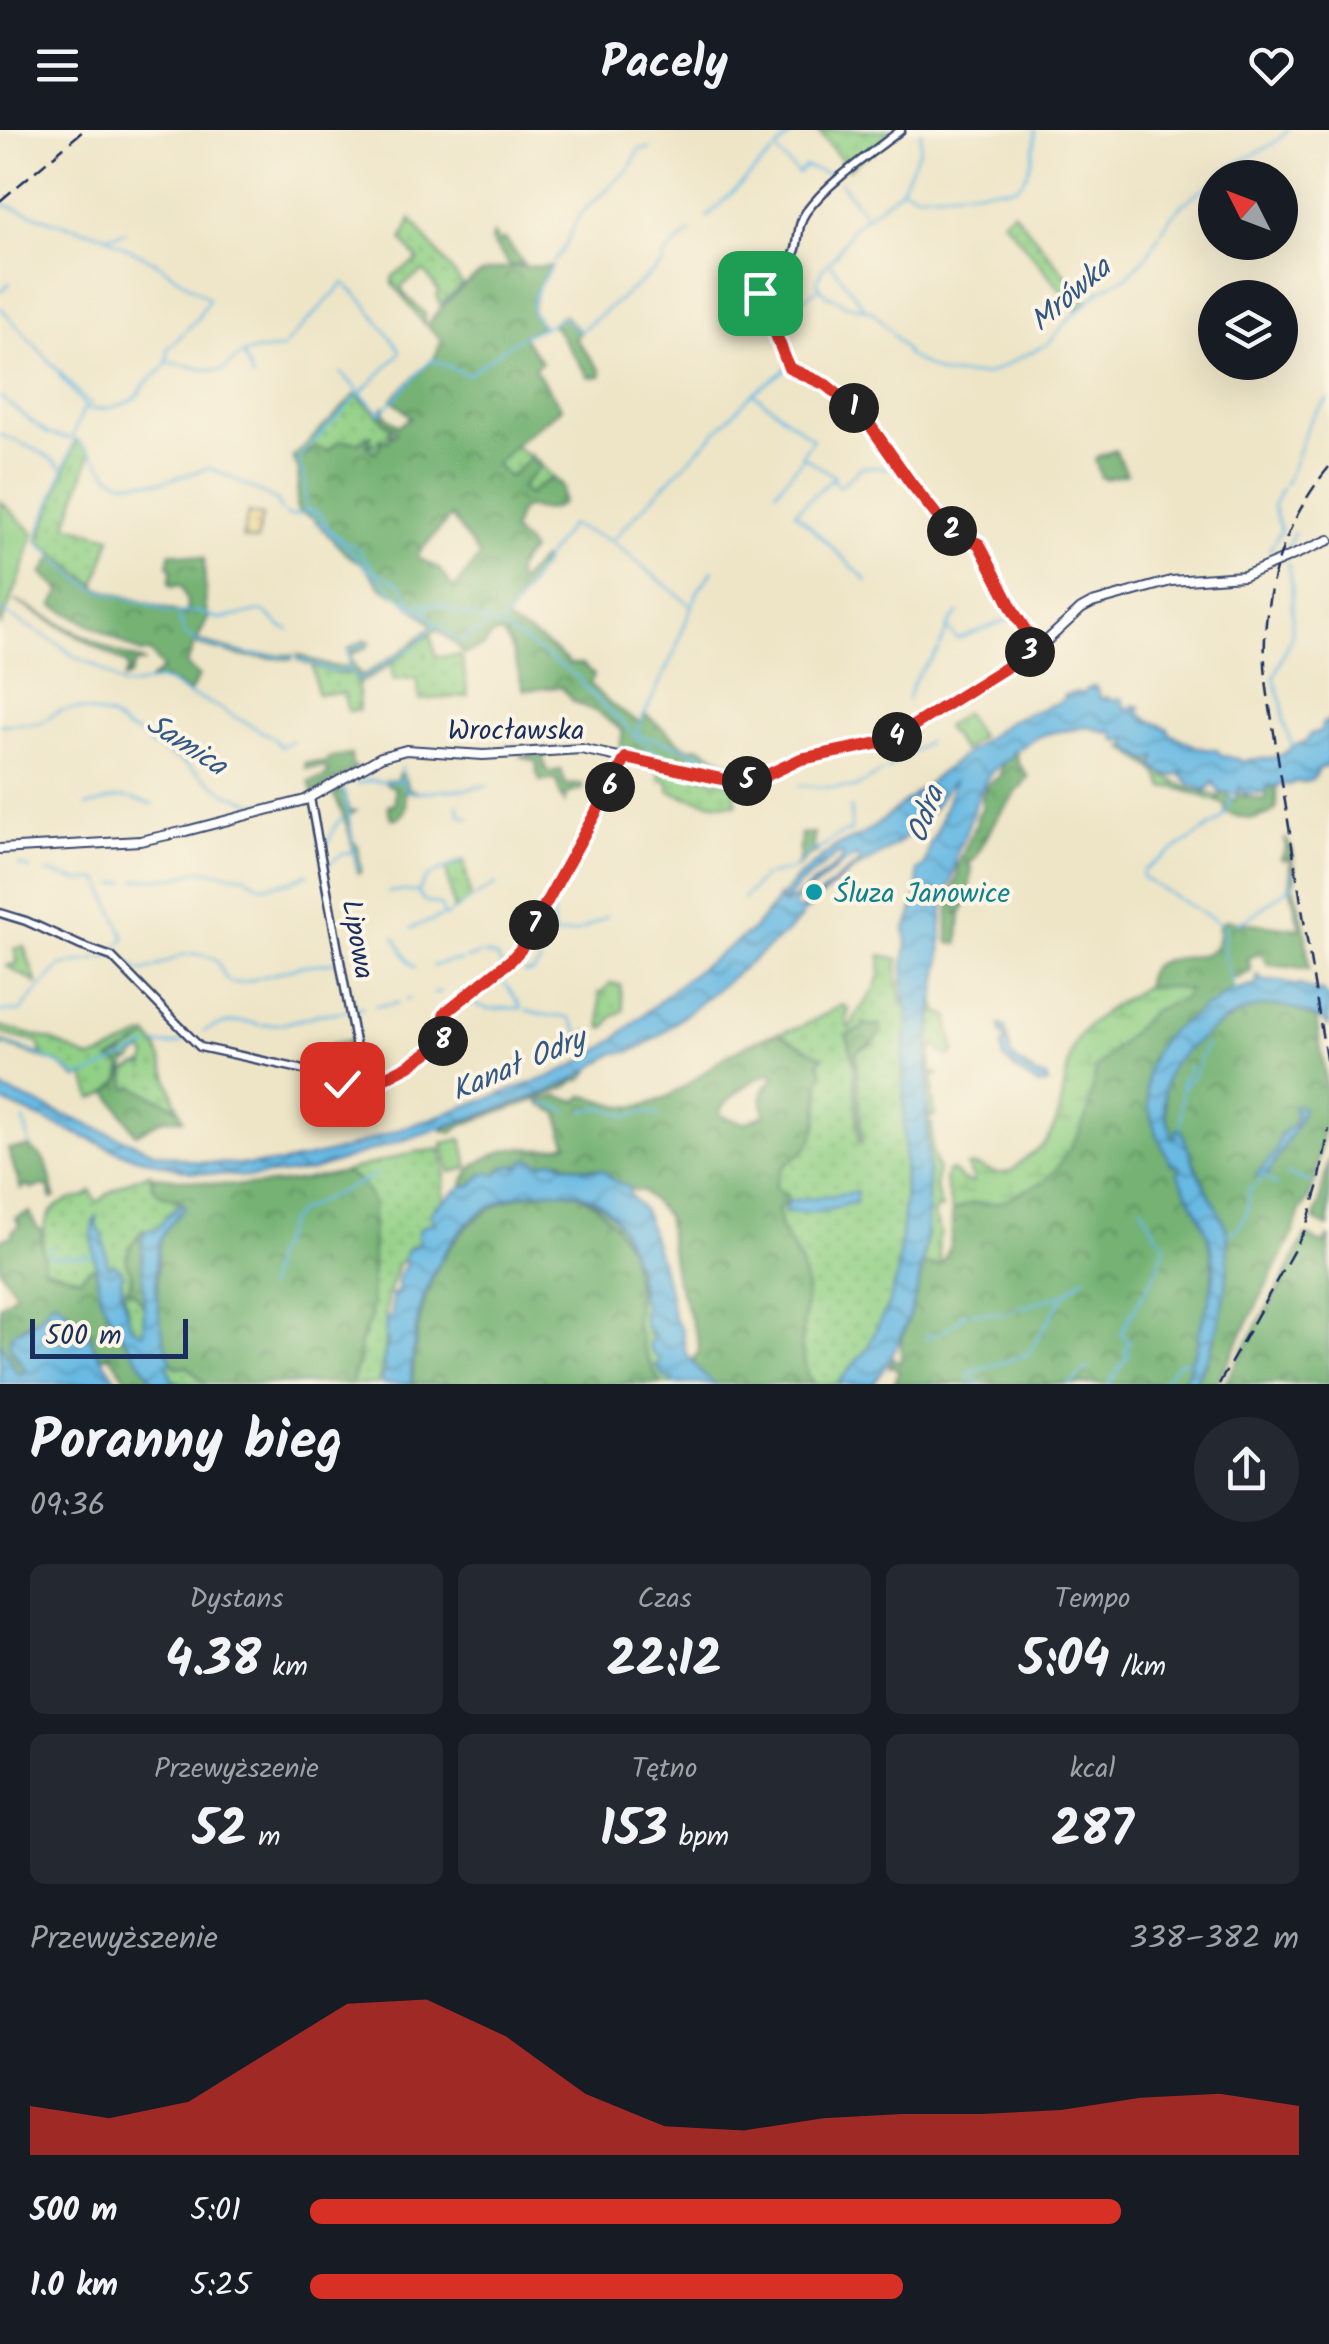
<!DOCTYPE html>
<html lang="pl">
<head>
<meta charset="utf-8">
<style>
  body { margin:0; font-family:Kalam,sans-serif; background:#242831; color:#f1f3f6; height:100vh; display:flex; flex-direction:column; font-size:38px; white-space:nowrap }
  * { box-sizing:border-box; margin:0 }
  p { font-size:32px; color:#9ea1a6 }
  .icon { flex:none; width:55px; height:55px; fill:none; stroke:currentColor; stroke-width:2; stroke-linecap:round; stroke-linejoin:round }
  .map { position:relative; height:1254px; overflow:hidden }
  .sheet { display:flex; flex-direction:column; background:#171b24; flex:1 }
  .sheet>* { flex:none }
  .needle { width:65px; rotate:312deg }
  .fabs { position:absolute; left:1198px; top:30px; display:grid; gap:20px }
  .fabs a { display:grid; place-items:center; width:100px; height:100px; border-radius:50%; background:#171b24; box-shadow:0 10px 40px #0002; font-size:50px }
  .scale { position:absolute; left:30px; bottom:25px; width:158px; box-sizing:border-box; padding-left:10px; border:5px solid #1b2f5e; border-top:0; font-size:28px; line-height:35px; white-space:nowrap; color:#1b2f5e; -webkit-text-stroke:8px #fcf5e5; paint-order:stroke }
  .pin { position:absolute; display:grid; place-items:center; width:85px; height:85px; color:#fff; margin:-42px; border-radius:20px; box-shadow:0 5px 15px #0006 }
  .km { position:absolute; width:50px; height:50px; margin:-25px; border-radius:50%; background:#222; color:#fff; font-size:28px; line-height:50px; text-align:center }
  .round { display:grid; place-items:center; flex:none; width:105px; height:105px; border-radius:52px; background:#242831 }
  .headline { display:flex; align-items:center; justify-content:space-between; height:170px; padding:0 30px }
  h1 { font-size:55px; font-weight:600; line-height:75px }
  .metrics { display:grid; grid-template-columns:repeat(3,1fr); gap:15px; height:170px; padding:10px 30px }
  .metrics div { display:grid; align-content:center; border-radius:15px; background:#242831; text-align:center }
  .metrics b { font-size:50px; font-weight:600 }
  .metrics small { font-size:28px; font-weight:400 }
  .metrics p { font-size:28px }
  .chart { height:280px; padding:20px 30px }
  .chart p { display:flex; justify-content:space-between }
  .chart svg { width:100%; height:180px; margin-top:10px; fill:#d93025; opacity:.7 }
  ul { padding:0 30px; list-style:none; font-size:32px }
  li { display:grid; grid-template-columns:160px 120px 1fr; align-items:center; height:75px }
  li i { height:25px; border-radius:12px; background:#d93025 }
  header { display:flex; justify-content:space-between; align-items:center; height:130px; padding:0 30px; background:#171b24; font-size:45px; font-weight:600 }
  .map>svg:first-child { display:block }
  .grass { fill:url(#grass-dots); stroke:#568072; stroke-width:2.5; fill-rule:evenodd }
  .forest { fill:url(#forest-crowns); stroke:#487068; stroke-width:2.5; fill-rule:evenodd }
  .wetland { fill:url(#wetland-marsh); stroke:#568072; stroke-width:2.5 }
  .sand { fill:url(#sand-dots); stroke:#84847e; stroke-width:2.5 }
  .cemetery { fill:url(#cemetery-stones); stroke:#568072; stroke-width:2.5 }
  .garden { fill:#92d086; stroke:#568072; stroke-width:2.5 }
  .water { fill:url(#water-waves); stroke:#4174a0; stroke-width:2.5; fill-rule:evenodd }
  .lines { fill:none; stroke-linecap:round; stroke-linejoin:round }
  .stream { stroke:#67b9e3; stroke-width:2.5 }
  .tertiary-casing { stroke:#3b4a6e; stroke-width:11 }
  .secondary-casing { stroke:#3b4a6e; stroke-width:12 }
  .tertiary { stroke:#fff; stroke-width:6 }
  .secondary { stroke:#fff; stroke-width:8 }
  .rail { stroke:#1b2f5e; stroke-width:2.5; stroke-dasharray:15 8; stroke-linecap:butt }
  .route-casing { stroke:#fff; stroke-width:20 }
  .route { stroke:#d93025; stroke-width:12 }
  .culture-dot { fill:#0f9aa8; stroke:#fcf5e5; stroke-width:4 }
  .labels { text-anchor:middle; stroke-width:8; stroke-linejoin:round; paint-order:stroke }
  .street-label { font-size:28px; fill:#1b2f5e; stroke:#fcf5e5 }
  .culture-label { font-size:28px; fill:#0d838f; stroke:#fcf5e5; text-anchor:start }
  .water-label { font-size:30px; font-style:italic; fill:#325886; stroke:#fcf5e5 }
</style>
</head>
<body>
<header><svg class="icon" aria-label="menu" viewBox="0 0 24 24"><path d="M4 6h16M4 12h16M4 18h16"/></svg>Pacely<svg class="icon" aria-label="heart" viewBox="0 0 24 24"><path d="M12 20l-8-8c-3-5 5-10 8-4 3-6 11-1 8 4z"/></svg></header>
<div class="map">
<svg width="1329" height="1254" viewBox="0 0 1329 1254">
  <defs>
    <pattern id="grass-dots" width="8" height="8" patternUnits="userSpaceOnUse" patternTransform="scale(2.5)"><rect width="8" height="8" fill="#92d086"/><path d="M2 2h.1M6 6h.1" fill="none" stroke="#7db376" stroke-width="1.8" stroke-linecap="round"/></pattern>
    <pattern id="forest-crowns" width="20" height="18" patternUnits="userSpaceOnUse" patternTransform="scale(2.5)"><rect width="20" height="18" fill="#75b273"/><path d="M2 6a3 3 0 1 1 6 0M12 15a3 3 0 1 1 6 0" fill="none" stroke="#5f9162"/></pattern>
    <pattern id="wetland-marsh" width="20" height="14" patternUnits="userSpaceOnUse" patternTransform="scale(2.5)"><rect width="20" height="14" fill="#92d086"/><path d="M1 5h8M5 5V1M11 12h8M15 12V8" fill="none" stroke="#7db376"/></pattern>
    <pattern id="sand-dots" width="8" height="8" patternUnits="userSpaceOnUse" patternTransform="scale(2.5)"><rect width="8" height="8" fill="#eeda9e"/><path d="M2 2h.1M6 6h.1" fill="none" stroke="#ccbb8a" stroke-width="1.8" stroke-linecap="round"/></pattern>
    <pattern id="cemetery-stones" width="16" height="16" patternUnits="userSpaceOnUse" patternTransform="scale(2.5)"><rect width="16" height="16" fill="#92d086"/><path d="M2 7V4a2 2 0 0 1 4 0v3zM10 15v-3a2 2 0 0 1 4 0v3z" fill="#7db376"/></pattern>
    <pattern id="water-waves" width="16" height="10" patternUnits="userSpaceOnUse" patternTransform="scale(2.5)"><rect width="16" height="10" fill="#67b9e3"/><path d="M0 5q4-4 8 0t8 0" fill="none" stroke="#5497bb"/></pattern>
  </defs>
  <rect width="100%" height="100%" fill="#fcf5e5"/>
  <filter id="ink" filterUnits="userSpaceOnUse"><feTurbulence type="fractalNoise" baseFrequency=".01" numOctaves="2"/><feDisplacementMap in="SourceGraphic" scale="20" xChannelSelector="R" yChannelSelector="G"/><feConvolveMatrix kernelMatrix="1 2 1 2 8 2 1 2 1" color-interpolation-filters="sRGB"/></filter>
  <filter id="wash" filterUnits="userSpaceOnUse"><feTurbulence type="fractalNoise" baseFrequency=".0048" numOctaves="4" result="noise"/><feDisplacementMap in="SourceGraphic" scale="40" xChannelSelector="R" yChannelSelector="G"/><feGaussianBlur stdDeviation="2.25" result="paint"/><feColorMatrix in="noise" values="0 0 0 0 0 0 0 0 0 0 0 0 0 0 0 0 0 1.4 0 .05"/><feComposite in="paint" operator="in"/></filter>
  <g filter="url(#wash)">
    <rect width="100%" height="100%" fill="#eee5c7"/>
    <!-- grass -->
    <g class="grass">
      <polygon points="817,0 898,0 849,39"/>
      <polygon points="1013,81 1087,170 1077,179 1003,90"/>
      <polygon points="411,89 463,155 440,175 437,165 439,162 425,142 422,142 401,157 405,165 425,184 424,194 393,154 393,146 418,130 402,110"/>
      <polygon points="356,264 392,299 389,302 392,306 388,311 380,309 379,318 375,323 366,316 375,314 365,313 371,305 359,312 339,311 328,322 321,318 303,324 296,330 294,327"/>
      <polygon points="76,310 91,323 67,395 111,407 95,456 39,411"/>
      <polygon points="514,315 528,326 530,324 563,357 552,349 543,353 529,365 520,357 540,337 530,329 509,347 495,335"/>
      <polygon points="431,505 436,527 459,525 462,528 468,566 420,570 417,548 394,550 390,534 425,507"/>
      <path d="M312 535C325 540 338 547 352 542L358 554 359 580 348 581 343 563 317 564Z"/>
      <polygon points="964,583 980,606 963,621 945,597"/>
      <polygon points="1127,615 1133,622 1149,631 1155,639 1168,648 1188,658 1217,666 1219,672 1175,657 1164,658 1160,647 1151,637 1124,618"/>
      <path d="M658 638 732 653 737 674C713 675 690 669 669 661V652L660 650Z"/>
      <polygon points="464,731 471,769 454,780 446,738"/>
      <polygon points="24,816 37,854 7,836 18,833 14,819"/>
      <path d="M881 825 899 829C894 842 901 858 902 873L905 874 910 882 907 886 908 894 903 931 905 1065 897 1148 888 1175 867 1219 837 1254H813L807 1244 801 1215 807 1160 800 1131 781 1100 778 1080 786 1064 775 1059C780 1024 795 1037 811 1011 823 989 820 957 819 932L823 928 778 903 798 898 843 875 849 879 847 893 849 899 857 884 875 859 880 845ZM863 894 875 896 872 915 859 920 856 924 862 1013 859 1014 853 923 847 905 862 899Z"/>
      <polygon points="610,853 620,855 624,880 612,888 606,897 602,898 599,863 605,860"/>
      <polygon points="935,873 938,882 950,887 949,897 955,922 951,927 941,922 936,915 931,922 931,942 938,944 932,948 934,961 932,964 935,985 930,988 926,972 929,959 927,940 931,923 929,913"/>
      <path d="M0 896 54 911 90 929C112 925 128 910 148 905L158 919 178 978 134 957 126 958V937V942C131 936 137 936 143 934L144 937 147 926 143 920 132 928 133 930 127 932 121 925 112 929 121 935C126 955 109 964 92 969L85 947 76 949 58 933 8 916 2 915 0 917V911L42 925 38 913 0 903Z"/>
      <path d="M928 993H932V1022L938 1040C933 1052 937 1066 942 1078L937 1079 933 1084 941 1103 938 1111 940 1136 922 1134 927 1107Z"/>
      <path d="M441 1019 445 1039 443 1071 433 1079 432 1089 436 1093C427 1094 424 1094 418 1102L419 1114 408 1118 404 1129 398 1134 387 1168 384 1227 378 1254H351L360 1228 359 1215 371 1187 363 1054 344 1042 415 1022Z"/>
      <path d="M150 1043 152 1056 160 1064 183 1073 170 1083 154 1102 151 1099 145 1102 143 1100C133 1108 131 1121 126 1133L131 1142 129 1162H134L144 1176 143 1203 131 1197 121 1149 108 1136 96 1095 92 1107 96 1139 90 1138 80 1148 43 1138C42 1112 38 1079 70 1070 80 1067 84 1069 91 1061L95 1070 100 1071C113 1058 132 1049 150 1043Z"/>
      <path d="M571 1063C602 1068 624 1093 632 1123 636 1136 641 1149 639 1162L647 1176 646 1198C656 1212 661 1230 673 1247L672 1254H660L645 1222 636 1193 637 1159 630 1120 579 1065Z"/>
      <polygon points="172,1233 177,1237 187,1236 205,1254 173,1252 167,1236"/>
    </g>
    <!-- forest -->
    <g class="forest">
      <polygon points="493,104 501,112 505,109 524,134 510,136 491,111"/>
      <path d="M551 136 536 161 532 182 543 196 522 206 542 232 534 238 562 278 521 309 495 335 509 347 530 329 540 337 520 358 529 365 543 353 553 349 563 357 562 374C550 382 539 380 526 377L520 381 512 402 527 414 531 421C521 432 512 438 519 453L542 429 544 432 506 490C513 497 520 498 528 503 540 509 561 525 570 534H582L594 545 590 554C603 569 622 584 641 593L645 584 683 615 690 618 700 617 733 636 761 644C729 655 654 631 619 624L623 601 599 583 573 571 561 557 524 560C520 550 511 507 501 504 498 503 495 505 492 505L484 516 464 524 459 517 437 499 379 542 358 554 352 542C333 547 316 535 298 530V525C313 531 333 540 349 536L348 519 366 510 370 513 364 519 350 524 351 531 361 547 411 515 433 495 399 466 382 458 363 434 346 424 312 387 298 381 296 376 299 341 293 328 297 330 303 323 306 324C313 316 319 317 328 321L339 311 359 312 370 305 372 306 367 312 375 313 367 316 375 323 381 314 379 309 388 311 392 306 388 302 393 304 397 302 383 291 380 283 384 277 386 286 399 296 411 287 392 269 435 227 442 210 427 195C437 182 471 145 487 141 505 136 532 137 551 136ZM451 386 480 426 454 459 439 439 419 428V423Z"/>
      <polygon points="564,185 580,203 575,208 601,241 601,246 589,247 553,195 552,193"/>
      <polygon points="1115,320 1127,344 1105,349 1101,347 1095,330 1099,326"/>
      <path d="M171 422 204 428 206 480 209 486 197 511 251 525H293L292 529 242 526 195 514 186 535 199 546 189 564C176 554 166 547 149 551L163 539 150 522 141 523 53 475 61 460 42 444 55 424 100 459 187 485V473L182 457 175 455 173 457 169 454 172 439 168 435Z"/>
      <path d="M16 471C49 488 81 504 114 521 124 526 134 527 143 532L135 534 129 547 124 548 128 539 126 534Z"/>
      <path d="M1016 621 1018 632 1028 647 997 688 974 730 967 734 972 737 968 771 961 783 956 781 961 786 958 814 949 813C946 797 949 759 958 748L957 737 977 692V685L982 680V667L986 656 999 647 1003 632 1011 628 1012 623Z"/>
      <polygon points="547,624 543,627 546,640 549,642 561,640 566,655 582,654 583,659 567,664 565,672 561,666 557,650 540,651 537,642 536,631 519,626"/>
      <polygon points="351,625 352,635 357,638 313,663 309,652 322,648 329,643 324,637 306,639 305,633 328,632 328,628"/>
      <path d="M399 643 403 644 408 658 419 663 404 661C405 673 409 678 399 688L393 689 390 686 388 675 395 673V658L385 653 384 651 397 650Z"/>
      <path d="M1268 655 1276 657V680C1254 693 1248 690 1225 682L1226 676 1219 672 1218 668 1223 662 1227 663 1231 672 1239 665 1264 670Z"/>
      <path d="M338 661 339 663 344 661 349 681H355L348 686 353 711 358 716 361 742 358 743C353 715 347 687 333 664Z"/>
      <polygon points="814,703 813,718 818,720 817,723 811,724 794,739 799,731 801,704"/>
      <path d="M1285 708 1291 718 1295 750 1293 754 1305 799 1309 839 1268 835 1262 823 1248 828 1251 841 1238 848H1231L1234 861 1227 863 1208 878 1205 876C1196 888 1179 892 1168 904 1131 943 1149 994 1172 1034L1178 1036 1180 1040 1177 1041C1185 1058 1197 1073 1203 1090 1216 1123 1216 1156 1203 1189 1198 1203 1199 1221 1188 1232L1192 1234 1181 1254H894L899 1242 894 1236 889 1237 893 1228 900 1233C903 1224 899 1218 902 1208 910 1184 919 1161 923 1135L939 1136C953 1121 952 1101 952 1082L971 1073 988 1074 1088 982 1096 938 1152 881 1170 857 1146 859C1146 855 1146 846 1148 843 1161 814 1225 845 1219 795L1226 790 1300 799 1290 755V728L1284 730 1281 728 1286 719Z"/>
      <path d="M1267 874 1294 878 1316 888 1325 945V987L1315 1051 1310 1066 1300 1081 1291 1108 1219 1249 1215 1254H1193L1204 1237 1215 1209 1227 1152 1228 1104 1191 1026 1176 1007 1172 1009C1167 988 1159 959 1170 939 1183 913 1239 880 1267 874Z"/>
      <path d="M863 893 872 896 881 895C881 915 867 912 856 923L857 935H854L847 905 862 899Z"/>
      <path d="M778 903 823 927 819 932 823 942C815 963 823 987 813 1008 799 1036 781 1023 775 1058L788 1067 786 1074 782 1075 778 1080 781 1100 800 1131 807 1160 801 1215 807 1244 813 1254H713L706 1249 692 1232 699 1221 698 1209 675 1146 666 1086 643 1061C632 1061 623 1058 614 1051 609 1047 606 1042 601 1040 587 1036 572 1039 561 1030L501 1038 497 1045 478 1049 472 1056H463C465 1034 499 1020 519 1018 526 1017 529 1018 535 1019 546 1019 558 1017 568 1014L562 1001 559 983 541 975 539 972 558 966 578 971 582 966H586C604 970 621 979 639 976 672 971 695 948 721 930 739 918 758 908 778 903ZM771 943 775 947 764 958 762 966 765 985 744 993 722 986 720 980C734 963 749 950 771 943Z"/>
      <path d="M147 909 120 925 127 932 124 941 127 958 134 957 178 978 183 989H163L136 1004 108 962C118 953 127 948 119 932L110 930Z"/>
      <polygon points="591,940 582,950 577,950 567,957 539,969 464,994 452,1003 443,1000 451,995 541,965"/>
      <polygon points="29,1017 41,1026 47,1035 55,1067 52,1069 48,1057 40,1056 32,1059 27,1055 21,1060 8,1019"/>
      <polygon points="1329,1027 1329,1097 1315,1090 1314,1087 1319,1075"/>
      <path d="M344 1042 363 1054 373 1073 371 1187 359 1215 360 1227 351 1254H205L187 1236C181 1237 176 1238 172 1233 157 1217 154 1129 161 1108 165 1097 178 1086 185 1077L180 1070 160 1065 152 1056V1046C178 1047 205 1054 232 1055 270 1057 306 1050 344 1042Z"/>
      <path d="M555 1060 579 1065 596 1075 615 1095 630 1120 637 1159 636 1193 645 1222 660 1254H412C416 1175 435 1097 516 1067 528 1063 543 1063 555 1060Z"/>
      <path d="M30 1082 36 1096 41 1100 44 1138 80 1148 90 1138 96 1139 100 1167 114 1193 155 1254H130L110 1225 102 1227 94 1217 87 1198 56 1171 52 1172C48 1176 45 1181 41 1185 33 1193 11 1199 10 1211 9 1220 21 1232 25 1240L23 1245 18 1244 0 1212V1176L16 1163 0 1139V1110L13 1105 12 1101 19 1096 16 1088Z"/>
      <polygon points="143,1099 145,1102 142,1111 144,1176 134,1162 126,1160 132,1150 131,1142 126,1133 130,1116"/>
      <polygon points="1306,1105 1314,1109 1314,1111 1325,1114 1329,1106 1329,1254 1224,1254 1282,1152"/>
    </g>
    <!-- wetland -->
    <path class="wetland" d="M1144 857H1170L1189 860 1182 869 1152 881 1096 938 1088 982 1078 1005 1057 1038 1045 1051 998 1073H971L952 1082 945 1050 947 1042 952 1040 963 1050 972 1053 974 1050 967 1036C981 1033 991 1045 1004 1043 1012 1043 1016 1036 1022 1031 1030 1024 1039 1020 1046 1011 1066 984 1062 946 1074 916 1086 888 1120 873 1144 857Z"/>
    <!-- sand -->
    <polygon class="sand" points="248,383 262,386 257,411 242,408"/>
    <!-- cemetery -->
    <polygon class="cemetery" points="351,910 356,930 351,934 355,946 341,951 336,941 330,915"/>
    <!-- garden -->
    <g class="garden">
      <polygon points="0,371 34,403 20,448 0,497"/>
      <polygon points="462,1009 469,1038 450,1042 443,1013"/>
    </g>
    <!-- water -->
    <g class="water">
      <path d="M1095 556 1102 570 1106 567 1114 570 1119 568 1123 570V577L1134 579V575L1141 577 1138 582 1147 589 1168 599 1170 604C1186 609 1197 622 1214 619L1219 622 1221 626 1238 628 1243 631C1261 626 1280 633 1292 616L1305 612 1311 604 1321 602 1322 594 1329 590V636L1318 639C1316 650 1304 655 1294 651L1292 654 1280 655 1276 657 1268 655 1266 662 1244 664 1240 657 1238 664 1219 662 1213 652 1207 661 1191 655 1182 646 1183 642C1174 650 1161 645 1154 636L1156 627 1149 631 1133 622 1127 615 1129 608 1119 612 1115 609 1112 600 1107 603 1087 596C1074 601 1058 600 1043 605 1032 609 1023 617 1012 623L1011 628C981 640 974 680 964 708 957 719 955 733 953 745 952 752 947 759 945 767 941 788 941 811 941 830 937 858 931 886 929 913 928 928 929 944 929 959 928 964 926 969 927 974 929 1073 936 1170 873 1254H837L867 1219 888 1175 897 1148 905 1065 903 931 908 894 907 886 910 882 905 876 903 844 907 812 905 799C914 789 911 773 919 764L917 741 925 735 930 713 937 701 954 651C939 663 935 681 921 694 903 710 883 724 864 734 847 742 817 771 802 784V787L785 804 659 906 639 918 628 922 615 923 578 947 543 964 310 1041 248 1047 191 1042 122 1023 0 971V958L154 1022 196 1032 250 1035 283 1033 341 1020 549 947 571 937 609 914 688 847 754 799 777 770 784 775 790 770 792 771 841 731 843 725 839 723 798 756 785 772 777 767 785 763 796 749 836 716 860 706 874 697 958 629 1011 590 1062 571 1064 565 1078 562 1081 565 1087 559ZM856 726 861 731 800 780 795 778V772L843 734Z"/>
      <path d="M1258 845 1263 851H1281L1297 856 1299 854 1307 859 1322 862 1329 868V896C1321 888 1312 886 1302 882 1264 864 1225 887 1196 912 1187 920 1174 929 1169 940 1164 951 1163 975 1166 986 1168 995 1172 999 1172 1008L1176 1007 1177 999H1181C1187 1016 1193 1033 1201 1049 1208 1064 1226 1090 1227 1105 1231 1155 1220 1211 1193 1254H1181L1192 1235 1188 1232C1197 1224 1198 1209 1201 1197 1205 1182 1211 1168 1213 1152 1220 1112 1193 1076 1177 1042L1180 1040 1178 1036 1172 1035C1149 994 1131 943 1167 904 1178 893 1197 886 1203 877L1212 875 1227 863 1256 855Z"/>
      <polygon points="1000,895 1005,897 1011,926 1036,945 1046,947 1048,953 1038,955 1019,943 1003,928 1002,915 1006,911 1001,903"/>
      <polygon points="1295,975 1303,978 1299,991 1268,1044 1265,1043 1262,1048 1257,1045 1258,1043 1276,1022 1279,1006 1294,994 1296,982 1293,976"/>
      <path d="M532 1029 542 1034C556 1027 554 1030 567 1035 577 1038 592 1040 603 1040L615 1052 628 1056 630 1065 644 1081 669 1160 673 1186 682 1199 686 1223 703 1245 716 1254H672L673 1248 664 1247 656 1236 661 1230 651 1221 649 1212 654 1206 646 1198 642 1182 646 1176C640 1171 639 1165 641 1157 636 1148 638 1144 637 1135 636 1133 634 1131 633 1129 626 1107 619 1086 598 1072 581 1061 557 1060 538 1062 443 1072 412 1172 411 1254H382L381 1247 385 1241 383 1232 388 1211 385 1209 386 1190 392 1186V1165L399 1160C396 1151 399 1141 406 1136L404 1133C406 1117 408 1120 419 1114L418 1102 426 1094H435L430 1085 433 1079 463 1056 472 1055 483 1044 490 1042 497 1045C503 1036 508 1034 519 1037L525 1030Z"/>
      <path d="M857 1062 856 1072C850 1073 845 1075 839 1077 823 1083 800 1084 784 1081L789 1071Z"/>
      <path d="M183 1073 185 1077C178 1086 165 1097 161 1108 150 1139 159 1203 172 1233L167 1236 173 1252 177 1251 179 1254H155L114 1193 100 1166 92 1107 94 1091 98 1085 96 1095 103 1106 108 1136H111L113 1133 121 1140 122 1164 131 1197 143 1203 144 1184 142 1111 145 1102 151 1099 154 1102 170 1083Z"/>
      <path d="M56 1171 87 1198 94 1217 120 1254H0V1212L18 1244H23L25 1240 9 1214C13 1198 15 1203 26 1197 37 1191 45 1181 52 1172Z"/>
    </g>
    <g class="lines">
      <!-- stream -->
      <g class="stream">
        <polyline points="796,0 776,20 798,44 805,37 830,44 836,47"/>
        <polyline points="639,20 650,18"/>
        <path d="M1218 48C1238 27 1269 23 1288 0"/>
        <polyline points="840,52 865,85"/>
        <polyline points="901,58 917,64 992,59"/>
        <path d="M994 58C1001 58 1014 59 1019 55 1031 45 1036 14 1035 0"/>
        <polyline points="0,73 58,93 109,106 111,110 155,132 209,169 197,189 167,220"/>
        <polyline points="707,87 773,23"/>
        <path d="M1162 101C1174 77 1194 66 1215 50"/>
        <polyline points="109,106 126,102"/>
        <polyline points="566,114 579,85 630,38 638,21"/>
        <polyline points="554,132 565,116"/>
        <polyline points="831,134 866,180"/>
        <polyline points="820,158 817,153 822,139 836,124 853,97 900,60 920,19 921,0"/>
        <polyline points="821,159 828,166 837,169 845,175 872,181 890,200"/>
        <polyline points="0,162 10,153"/>
        <polyline points="0,177 86,271 91,274"/>
        <polyline points="774,192 780,183 818,159"/>
        <path d="M543 196C540 191 535 187 533 182 528 167 545 148 552 136"/>
        <polyline points="892,203 906,221 906,225 941,244 986,245 1049,213 1067,191 1101,160 1126,147 1146,127 1160,104"/>
        <path d="M520 208C534 200 551 195 564 187L578 203 664 133 663 127 666 124 691 102"/>
        <polyline points="168,232 203,239 222,241 240,226"/>
        <polyline points="341,243 359,261"/>
        <polyline points="59,245 85,276 72,308"/>
        <polyline points="253,248 243,224 255,221 281,219 344,153 364,172 400,220"/>
        <polyline points="361,263 400,223"/>
        <polyline points="753,263 813,309 801,326"/>
        <polyline points="360,264 381,283 432,229 467,245 517,209"/>
        <polyline points="0,267 48,304 71,309"/>
        <path d="M86 279C100 280 124 277 135 268 140 265 141 258 145 254 156 243 169 240 168 222"/>
        <path d="M0 304C20 314 46 322 61 337"/>
        <polyline points="74,310 87,319 111,346 123,352 161,352 210,338 230,347"/>
        <polyline points="232,348 277,371 281,381"/>
        <polyline points="833,348 795,382 857,441"/>
        <path d="M1285 354C1302 325 1300 291 1329 269"/>
        <polyline points="776,361 804,327 834,346 835,352 839,357 861,337 888,338"/>
        <polyline points="306,376 304,349 297,329 358,265"/>
        <path d="M307 381C319 389 325 400 336 409 366 435 393 466 428 486"/>
        <polyline points="302,382 310,379 322,385 328,398 335,405 358,419 374,440 402,455 413,475 429,474 444,476 458,483 489,492 519,508 578,547 586,559 631,601"/>
        <polyline points="284,383 290,386 300,384"/>
        <polyline points="38,407 72,318"/>
        <polyline points="1275,410 1281,400 1273,376 1282,358"/>
        <polyline points="37,411 55,427"/>
        <polyline points="613,412 689,474"/>
        <polyline points="1269,419 1274,413"/>
        <polyline points="1272,421 1278,423"/>
        <polyline points="1283,423 1285,425 1294,402"/>
        <polyline points="547,426 570,395 611,411 753,263 785,240 785,237"/>
        <polyline points="58,430 85,453 101,461 151,475 170,483 199,482 219,489 263,481 280,496 289,500"/>
        <polyline points="859,443 867,451"/>
        <polyline points="693,474 698,461 713,440"/>
        <polyline points="426,476 428,486 460,513 471,504 483,501 488,494"/>
        <polyline points="0,480 60,515 75,527 94,535 123,555 130,556 159,550 169,552 189,565 204,570 272,607 281,617 293,610"/>
        <polyline points="179,487 185,505 201,514 242,524 293,527"/>
        <polyline points="502,495 545,429"/>
        <polyline points="947,497 957,509 1015,487"/>
        <polyline points="682,502 692,475"/>
        <polyline points="940,516 951,490 959,483"/>
        <polyline points="357,517 368,513"/>
        <polyline points="297,528 332,541 347,541 350,537 348,521 356,517"/>
        <polyline points="388,532 415,515 436,493"/>
        <polyline points="352,540 359,551 386,533"/>
        <path d="M908 571C911 547 926 536 939 519"/>
        <polyline points="67,580 78,579 111,587 126,599 140,604 150,615 184,633 229,665 262,676 287,670"/>
        <polyline points="645,583 675,521 681,503"/>
        <polyline points="1284,590 1282,572 1274,548 1292,504 1292,453 1287,432"/>
        <polyline points="1284,592 1292,616"/>
        <path d="M0 595C14 594 27 592 40 594L57 582 64 580"/>
        <polyline points="636,602 644,584"/>
        <path d="M634 604C658 610 681 616 704 625 723 631 739 639 759 643"/>
        <polyline points="633,605 652,620 682,636"/>
        <polyline points="684,635 695,623"/>
        <polyline points="401,637 405,660 418,662"/>
        <polyline points="887,640 927,612"/>
        <polyline points="342,652 358,739"/>
        <polyline points="384,652 401,651"/>
        <polyline points="357,654 371,650 381,652"/>
        <polyline points="799,656 814,656"/>
        <polyline points="817,657 854,658 882,642"/>
        <polyline points="421,662 468,659 488,655"/>
        <polyline points="131,669 153,674"/>
        <polyline points="458,674 460,685 469,688"/>
        <path d="M86 676C100 675 112 666 127 668"/>
        <polyline points="851,691 851,678"/>
        <polyline points="323,725 336,694 343,688"/>
        <polyline points="19,735 30,739"/>
        <polyline points="325,737 342,724 353,722"/>
        <polyline points="793,739 811,720 818,720 837,706 851,701 851,694"/>
        <polyline points="1144,740 1219,691 1226,683 1234,662"/>
        <polyline points="48,742 80,751"/>
        <polyline points="436,743 463,730"/>
        <polyline points="1142,743 1143,748 1225,796 1222,821 1235,862"/>
        <polyline points="768,745 791,740"/>
        <polyline points="95,750 100,750 125,808"/>
        <polyline points="137,750 179,747 200,740 245,746 261,756 267,756 293,751 308,744"/>
        <polyline points="81,751 93,750"/>
        <polyline points="116,754 126,752"/>
        <polyline points="404,761 418,762 425,750 433,744"/>
        <polyline points="388,762 402,761"/>
        <polyline points="418,763 424,771 439,775"/>
        <polyline points="475,767 496,754"/>
        <polyline points="743,769 764,746"/>
        <polyline points="441,776 444,787 470,770"/>
        <polyline points="552,778 554,803"/>
        <polyline points="1236,793 1248,788 1292,756 1291,743"/>
        <polyline points="411,798 441,787"/>
        <polyline points="395,807 409,831 415,837"/>
        <polyline points="120,813 124,809"/>
        <path d="M120 824 138 840 144 841C175 833 183 813 217 831L226 849 232 853 245 852 300 836 335 832"/>
        <path d="M484 824C491 825 501 827 501 836"/>
        <polyline points="112,825 117,823 118,816"/>
        <polyline points="543,828 541,812 551,806 577,802 606,787"/>
        <polyline points="466,829 480,824"/>
        <polyline points="90,830 107,828"/>
        <polyline points="450,831 461,831"/>
        <polyline points="433,836 448,832"/>
        <polyline points="524,843 533,842 541,832"/>
        <polyline points="505,853 520,875"/>
        <polyline points="41,857 61,836 87,831"/>
        <polyline points="434,864 441,862"/>
        <polyline points="406,870 409,869"/>
        <polyline points="474,874 486,878"/>
        <polyline points="388,875 397,873"/>
        <polyline points="375,876 386,875"/>
        <polyline points="507,878 509,878"/>
        <polyline points="511,878 522,878"/>
        <polyline points="488,879 506,878"/>
        <polyline points="351,880 363,878"/>
        <polyline points="527,881 530,881"/>
        <polyline points="0,882 21,881 39,859"/>
        <polyline points="533,882 540,884"/>
        <polyline points="333,883 346,881"/>
        <polyline points="322,884 331,883"/>
        <polyline points="542,884 551,886"/>
        <polyline points="312,886 320,884"/>
        <polyline points="554,886 570,888 579,903"/>
        <polyline points="282,894 310,887"/>
        <polyline points="263,895 279,894"/>
        <path d="M204 901C221 892 242 889 260 895"/>
        <path d="M0 914C21 916 63 932 77 948L88 944"/>
        <polyline points="157,915 171,915 183,912"/>
        <polyline points="566,926 578,907 590,900"/>
        <polyline points="121,929 149,916"/>
        <polyline points="90,944 118,930"/>
        <polyline points="1183,957 1193,946 1206,914"/>
        <polyline points="543,974 562,978 568,982"/>
        <polyline points="583,981 603,977 627,986 645,982 658,985"/>
        <polyline points="24,990 30,1016"/>
        <polyline points="1181,991 1182,952 1189,936"/>
        <polyline points="1180,997 1180,995"/>
        <polyline points="1263,1044 1276,1056"/>
        <polyline points="1286,1044 1313,1053"/>
        <polyline points="1258,1054 1262,1048"/>
        <polyline points="1141,1076 1159,1108"/>
        <polyline points="299,1081 376,1045"/>
        <path d="M1228 1104C1246 1096 1250 1077 1249 1059L1254 1057"/>
        <polyline points="50,1117 50,1126 92,1126"/>
        <polyline points="267,1159 273,1126 278,1119 288,1092 297,1083"/>
        <polyline points="1010,1181 1061,1165"/>
        <polyline points="972,1183 1007,1183"/>
        <polyline points="940,1203 961,1189 960,1185 968,1183"/>
        <polyline points="1039,1206 1065,1164 1086,1146"/>
        <polyline points="926,1210 927,1206 936,1204"/>
        <polyline points="985,1238 1028,1224 1038,1208"/>
        <polyline points="1083,1243 1088,1238"/>
        <polyline points="968,1248 969,1243 986,1238"/>
        <polyline points="972,1250 983,1254"/>
        <polyline points="1069,1254 1080,1246"/>
        <path d="M1109 1254 1129 1224 1124 1221 1130 1212 1121 1204C1134 1173 1162 1144 1165 1111L1163 1110"/>
        <polyline points="1159,1254 1181,1231 1188,1231"/>
      </g>
    </g>
  </g>
  <g filter="url(#ink)">
    <g class="lines">
      <!-- tertiary casing -->
      <g class="tertiary-casing">
        <g id="tertiary">
          <path d="M901 0C871 23 828 52 806 82 798 93 799 106 796 119 791 136 772 148 757 156L789 238 832 258 859 282 870 294 910 352 946 397 979 414 1015 483 1037 518"/>
          <polyline points="310,668 357,923 370,957"/>
          <polyline points="0,783 26,791 81,816 112,827 200,917 300,939 336,950 354,964 408,936 447,909 445,882 511,830 520,820 626,628"/>
        </g>
      </g>
      <!-- secondary casing -->
      <g class="secondary-casing">
        <path id="secondary" d="M0 719 140 711 186 701 305 670 381 627 406 620 483 625 581 619 726 650C768 653 769 638 803 629 834 620 869 621 898 606L1043 514 1081 479 1092 473 1171 451 1244 446 1329 410"/>
      </g>
      <!-- tertiary -->
      <use href="#tertiary" class="tertiary"/>
      <!-- secondary -->
      <use href="#secondary" class="secondary"/>
      <!-- rail -->
      <g class="rail">
        <polyline points="0,71 84,0"/>
        <path d="M1329 337C1277 400 1256 484 1268 565L1329 948"/>
        <polyline points="1219,1254 1305,1100 1318,1058 1329,999"/>
      </g>
    </g>
  </g>
  <g class="lines" filter="url(#ink)">
    <!-- route casing -->
    <g class="route-casing">
      <polyline id="route" points="342,954 354,964 408,936 447,909 444,886 446,882 511,830 520,820 626,628 726,650 761,648 801,629 889,611 1037,518 1015,484 979,414 946,397 910,352 868,292 859,282 826,255 789,238 760,163"/>
    </g>
    <!-- route -->
    <use href="#route" class="route"/>
  </g>
  <!-- markers -->
  <circle class="culture-dot" cx="814" cy="762" r="10"/>
  <g class="labels">
    <!-- street labels -->
    <g class="street-label">
      <text x="516" y="609">Wrocławska</text>
      <text transform="translate(359 809) rotate(80)" y="10">Lipowa</text>
    </g>
    <!-- culture labels -->
    <g class="culture-label">
      <text x="834" y="772">Śluza Janowice</text>
    </g>
    <!-- water labels -->
    <g class="water-label">
      <text transform="translate(1070 164) rotate(-41)" y="10">Mrówka</text>
      <text transform="translate(187 614) rotate(33)" y="10">Samica</text>
      <text transform="translate(925 684) rotate(-71)" y="10">Odra</text>
      <text transform="translate(518 934) rotate(-23)" y="10">Kanał Odry</text>
    </g>
  </g>
</svg>
<div class="fabs">
<a><svg class="needle" viewBox="-14 -14 28 28"><path d="M0-13l5 13h-10z" fill="#e53935"/><path d="M0 13l5-13h-10z" fill="#9ea1a6"/></svg></a>
<a><svg class="icon" aria-label="layers" viewBox="0 0 24 24"><path d="M12 4l9 5-9 5-9-5zM3 14l9 5 9-5"/></svg></a>
</div>
<div class="scale">500 m</div>
<div class="pin" style="left:760px;top:163px;background:#1e9e55"><svg class="icon" aria-label="arrive" viewBox="0 0 24 24"><path d="M6 21V4h12l-3 4 3 4H6"/></svg></div>
<div class="pin" style="left:342px;top:954px;background:#d93025"><svg class="icon" aria-label="check" viewBox="0 0 24 24"><path d="M5 12l5 5 9-10"/></svg></div>
<b class="km" style="left:854px;top:278px">1</b>
<b class="km" style="left:952px;top:401px">2</b>
<b class="km" style="left:1030px;top:522px">3</b>
<b class="km" style="left:897px;top:607px">4</b>
<b class="km" style="left:747px;top:651px">5</b>
<b class="km" style="left:610px;top:657px">6</b>
<b class="km" style="left:534px;top:795px">7</b>
<b class="km" style="left:443px;top:911px">8</b>
</div>
<section class="sheet">
<div class="headline"><div><h1>Poranny bieg</h1><p>09:36</p></div><a class="round"><svg class="icon" aria-label="share" viewBox="0 0 24 24"><path d="M12 15V3M7 8l5-5 5 5M5 13v7h14v-7"/></svg></a></div>
<div class="metrics">
<div><p>Dystans</p><b>4.38<small> km</small></b></div>
<div><p>Czas</p><b>22:12</b></div>
<div><p>Tempo</p><b>5:04<small> /km</small></b></div>
</div>
<div class="metrics">
<div><p>Przewyższenie</p><b>52<small> m</small></b></div>
<div><p>Tętno</p><b>153<small> bpm</small></b></div>
<div><p>kcal</p><b>287</b></div>
</div>
<div class="chart"><p><span>Przewyższenie</span>338–382 m</p>
<svg viewBox="0 0 160 44" preserveAspectRatio="none"><path d="M0 44V32L10 35L20 31L30 19L40 7L50 6L60 15L70 29L80 37L90 38L100 35L110 34L120 34L130 33L140 30L150 29L160 32V44z"/></svg>
</div>
<ul>
<li><b>500 m</b>5:01<i style="width:82%"></i></li>
<li><b>1.0 km</b>5:25<i style="width:60%"></i></li>
</ul>
</section>
</body>
</html>
